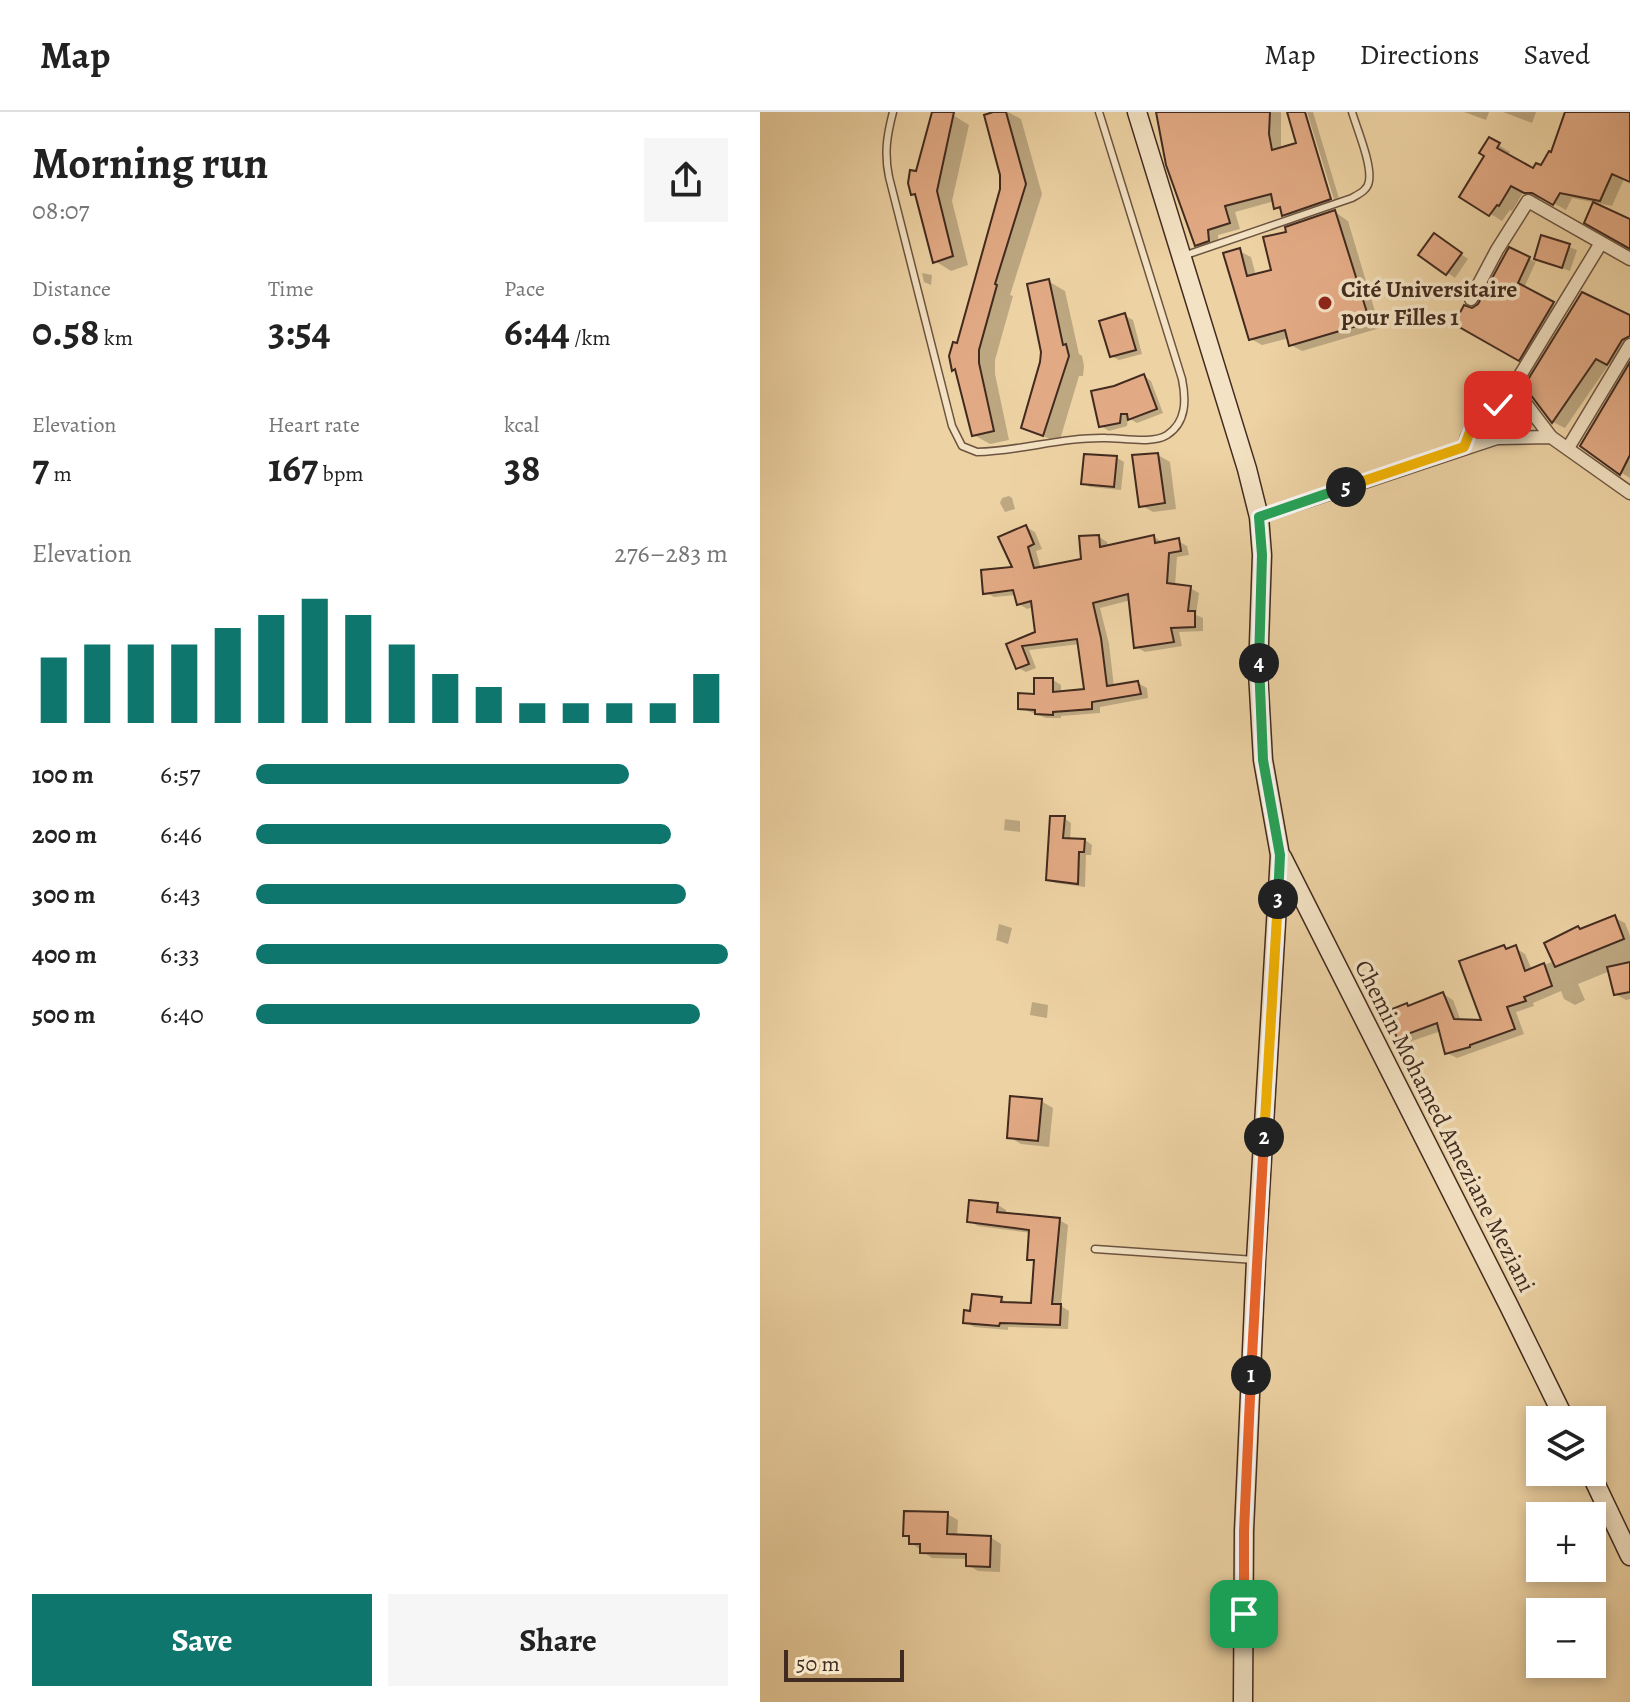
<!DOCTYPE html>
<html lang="en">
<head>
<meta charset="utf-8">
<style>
  body { margin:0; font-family:Alegreya,serif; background:#f6f6f6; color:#222; height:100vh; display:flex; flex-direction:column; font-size:30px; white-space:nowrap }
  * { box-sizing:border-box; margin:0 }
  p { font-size:26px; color:#767676 }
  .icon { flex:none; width:44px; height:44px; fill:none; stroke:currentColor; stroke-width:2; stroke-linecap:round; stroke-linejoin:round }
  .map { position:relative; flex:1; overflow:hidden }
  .panel { display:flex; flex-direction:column; background:#fff; width:760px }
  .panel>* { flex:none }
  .buttons { position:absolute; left:766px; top:1294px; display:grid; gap:16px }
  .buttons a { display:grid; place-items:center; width:80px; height:80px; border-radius:0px; background:#fff; box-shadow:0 4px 12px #0003; font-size:40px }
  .scale { position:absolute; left:24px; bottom:20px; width:120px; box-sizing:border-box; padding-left:8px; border:4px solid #412a1f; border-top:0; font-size:22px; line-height:28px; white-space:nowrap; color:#412a1f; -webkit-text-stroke:6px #f3e2c3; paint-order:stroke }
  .pin { position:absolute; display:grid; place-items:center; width:68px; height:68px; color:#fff; margin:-34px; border-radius:16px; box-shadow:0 4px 12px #0006 }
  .km { position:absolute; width:40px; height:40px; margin:-20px; border-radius:50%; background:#222; color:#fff; font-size:22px; line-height:40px; text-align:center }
  .round { display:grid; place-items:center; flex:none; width:84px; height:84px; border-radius:0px; background:#f6f6f6 }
  .summary { display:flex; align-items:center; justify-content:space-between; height:136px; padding:0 32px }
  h1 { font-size:44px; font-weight:600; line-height:60px }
  .figures { display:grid; grid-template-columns:repeat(3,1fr); gap:12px; height:136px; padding:8px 32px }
  .figures div { display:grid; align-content:center }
  .figures b { font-size:40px; font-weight:600 }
  .figures small { font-size:22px; font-weight:400 }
  .figures p { font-size:22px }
  .chart { height:224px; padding:16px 32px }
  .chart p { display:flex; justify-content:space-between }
  .chart svg { width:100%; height:144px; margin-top:8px; stroke:#0f766e; stroke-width:6 }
  .action { display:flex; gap:16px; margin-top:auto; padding:16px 32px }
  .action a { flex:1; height:92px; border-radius:0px; background:#0f766e; color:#fff; font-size:32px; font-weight:600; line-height:92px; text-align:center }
  .action a+a { background:#f6f6f6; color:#222 }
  ul { padding:0 32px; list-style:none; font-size:26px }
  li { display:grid; grid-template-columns:128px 96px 1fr; align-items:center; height:60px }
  li i { height:20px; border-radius:10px; background:#0f766e }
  header { display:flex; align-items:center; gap:48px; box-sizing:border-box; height:112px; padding:0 40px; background:#fff; border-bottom:2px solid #e0e0e0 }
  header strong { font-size:38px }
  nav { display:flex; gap:44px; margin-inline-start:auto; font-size:28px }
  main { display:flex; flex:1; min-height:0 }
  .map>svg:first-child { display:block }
  .shadow { fill:#0003 }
  .building { fill:#e2aa84; stroke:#412a1f; stroke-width:2 }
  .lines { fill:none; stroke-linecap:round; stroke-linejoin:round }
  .lane-casing { stroke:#6c5440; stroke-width:9 }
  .street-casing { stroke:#6c5440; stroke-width:15 }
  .secondary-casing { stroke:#412a1f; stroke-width:21 }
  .lane { stroke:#f3e2c3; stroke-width:6 }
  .street { stroke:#f3e2c3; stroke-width:12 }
  .secondary { stroke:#f3e2c3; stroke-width:18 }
  .split-1-casing { stroke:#fff; stroke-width:16 }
  .split-2-casing { stroke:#fff; stroke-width:16 }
  .split-3-casing { stroke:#fff; stroke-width:16 }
  .split-4-casing { stroke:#fff; stroke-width:16 }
  .split-5-casing { stroke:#fff; stroke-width:16 }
  .split-6-casing { stroke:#fff; stroke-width:16 }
  .split-1 { stroke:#f0652b; stroke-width:10 }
  .split-2 { stroke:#f0652b; stroke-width:10 }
  .split-3 { stroke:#f5b400; stroke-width:10 }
  .split-4 { stroke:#22a559; stroke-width:10 }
  .split-5 { stroke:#22a559; stroke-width:10 }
  .split-6 { stroke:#f5b400; stroke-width:10 }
  .poi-dot { fill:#8f2418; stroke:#f3e2c3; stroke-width:3 }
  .labels { text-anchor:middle; stroke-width:7; stroke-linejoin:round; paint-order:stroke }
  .poi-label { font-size:24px; font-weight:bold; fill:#412a1f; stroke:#f3e2c3; text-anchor:start }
  .street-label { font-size:24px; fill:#412a1f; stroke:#f3e2c3 }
</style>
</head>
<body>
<header>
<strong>Map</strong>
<nav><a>Map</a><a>Directions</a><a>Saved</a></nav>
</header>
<main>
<section class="panel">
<div class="summary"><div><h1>Morning run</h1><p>08:07</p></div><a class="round"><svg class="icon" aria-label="share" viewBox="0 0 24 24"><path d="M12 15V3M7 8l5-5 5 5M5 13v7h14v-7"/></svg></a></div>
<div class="figures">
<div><p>Distance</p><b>0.58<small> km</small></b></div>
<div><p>Time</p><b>3:54</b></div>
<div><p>Pace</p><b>6:44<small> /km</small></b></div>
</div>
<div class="figures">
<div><p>Elevation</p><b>7<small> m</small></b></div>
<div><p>Heart rate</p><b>167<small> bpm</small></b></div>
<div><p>kcal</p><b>38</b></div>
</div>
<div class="chart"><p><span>Elevation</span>276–283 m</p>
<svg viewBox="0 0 160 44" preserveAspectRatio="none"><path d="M5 44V24M15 44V20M25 44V20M35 44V20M45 44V15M55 44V11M65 44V6M75 44V11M85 44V20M95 44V29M105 44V33M115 44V38M125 44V38M135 44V38M145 44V38M155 44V29"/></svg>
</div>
<ul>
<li><b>100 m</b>6:57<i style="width:79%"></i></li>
<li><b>200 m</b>6:46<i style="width:88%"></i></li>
<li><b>300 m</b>6:43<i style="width:91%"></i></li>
<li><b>400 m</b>6:33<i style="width:100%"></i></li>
<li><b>500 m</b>6:40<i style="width:94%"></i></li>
</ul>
<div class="action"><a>Save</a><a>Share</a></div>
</section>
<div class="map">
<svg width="870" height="1590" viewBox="0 0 870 1590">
  <rect width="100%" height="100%" fill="#edd2a3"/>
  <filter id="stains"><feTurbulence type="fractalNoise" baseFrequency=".0025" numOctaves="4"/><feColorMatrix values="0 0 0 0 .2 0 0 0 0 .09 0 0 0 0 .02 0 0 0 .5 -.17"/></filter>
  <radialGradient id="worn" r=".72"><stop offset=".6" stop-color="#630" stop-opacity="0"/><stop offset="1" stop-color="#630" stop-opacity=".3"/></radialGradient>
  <!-- shadow -->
  <g class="shadow">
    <polygon points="174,0 193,3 209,13 192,89 208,153 191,159 175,149 157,85 152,82"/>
    <polygon points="239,0 248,0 261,7 282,82 250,183 253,184 235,248 235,262 249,328 230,332 214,323 198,260 193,257 242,78"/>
    <polygon points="398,0 521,0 521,38 538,32 529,0 543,0 572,96 535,109 516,95 515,89 475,100 480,117 458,123 459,134 447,139 436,132"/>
    <polygon points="547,0 553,0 581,93 576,94"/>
    <polygon points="704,0 729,0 726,8"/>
    <polygon points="743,0 776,0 772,11"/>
    <polygon points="809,0 870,0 870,69 864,67 852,94 812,86 806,98 786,87 778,87 764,79 752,99 750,98 742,109 702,84 727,43 730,28 750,40 747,44 774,59 792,43"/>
    <polygon points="575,100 588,109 620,216 542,239 531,233 529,226 502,233 491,227 479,139 491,145 496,164 513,159"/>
    <polygon points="782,125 817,138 810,159 777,147 764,176 800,196 766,251 697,211 720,193 769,147 775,150"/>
    <polygon points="682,128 708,147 695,166 661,143"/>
    <polygon points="162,161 172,163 171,173 164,170"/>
    <polygon points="288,169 305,179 319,242 322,244 324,254 323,264 319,264 299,331 263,315 283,240"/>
    <polygon points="365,204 373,208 382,242 359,248 351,244"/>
    <polygon points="870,205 870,222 860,221 870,227 870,242 860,258 849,252 805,316 793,310 766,274"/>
    <polygon points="870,254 870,366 860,360"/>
    <polygon points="384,264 391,269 403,301 377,311 368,306 367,314 349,319 341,314 355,276"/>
    <polygon points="398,343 410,350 416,397 393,400 381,393"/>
    <polygon points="357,346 364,350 361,378 330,375 323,371"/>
    <polygon points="249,384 252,386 255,397 245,400 240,391 242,386"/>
    <polygon points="266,415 275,420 282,437 276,439 281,457 323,448 339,425 347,430 348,436 394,425 402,430 418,429 427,434 429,443 417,445 415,474 430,476 439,481 436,503 443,506 443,519 419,520 422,534 385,540 376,535 371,488 340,496 349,532 354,575 378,571 387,576 388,586 340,595 340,601 301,604 301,606 286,606 260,596 293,568 301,573 301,581 326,579 320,532 269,538 276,556 266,560 257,555 249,533 277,522 274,495 267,497 259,492 256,483 234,485 225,480 255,456"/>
    <polygon points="304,706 311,711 310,728 325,728 332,733 331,743 326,743 325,775 296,771 288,767"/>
    <polygon points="245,707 260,709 260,720 244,718"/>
    <polygon points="855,806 865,811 870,824 870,887 866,888 855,882 850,859 818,872 825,888 815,893 804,887 801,879 773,891 774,894 756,900 764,922 697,946 687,941 681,919 649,930 639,924 650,896 683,882 693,888 701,909 724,910 744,835 749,838 755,836 765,842 772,858 794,849 818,816 823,818"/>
    <polygon points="239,812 252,816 248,832 236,828"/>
    <polygon points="272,890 288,893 287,906 270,903"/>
    <polygon points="281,989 293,996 289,1035 261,1032 249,1025"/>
    <polygon points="238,1093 246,1098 246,1103 299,1108 308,1113 301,1194 309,1199 308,1217 248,1215 248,1218 214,1215 205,1210 212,1201 241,1187 251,1192 273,1193 276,1151 269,1147 271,1121 218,1114 209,1109"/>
    <polygon points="187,1402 198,1408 197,1425 230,1425 241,1432 240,1460 218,1459 208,1453 208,1447 172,1446 151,1431 151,1426 145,1423"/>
  </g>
  <!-- building -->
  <g class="building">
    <polygon points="172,0 194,0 177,79 193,144 173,151 155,82 151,83 148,71 150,58 156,59"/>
    <polygon points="233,0 246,0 266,72 235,172 237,173 219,238 219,251 234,319 212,324 195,257 192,259 189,244 193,230 197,231 240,77 240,63 224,3"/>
    <polygon points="396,0 510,0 509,22 512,38 536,31 527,0 545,0 571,87 522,104 520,95 514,97 511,82 465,94 470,111 448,118 449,129 435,134 406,53"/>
    <polygon points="805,0 870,0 870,70 852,62 840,89 800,81 793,93 772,81 764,81 751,74 739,94 737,93 729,104 699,85 724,44 719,41 729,25 740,31 737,36 773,56 776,51 781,53 789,39 791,40"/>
    <polygon points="833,90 870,107 870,137 824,111"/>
    <polygon points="575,98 610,210 529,234 525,218 489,228 463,141 480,136 487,164 511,158 503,125 526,120 525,115"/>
    <polygon points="674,121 702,141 686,163 658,143"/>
    <polygon points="781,123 810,132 802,156 774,147"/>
    <polygon points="749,135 770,145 758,171 794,190 759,249 694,212 704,193 712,196 718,192"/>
    <polygon points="289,167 303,233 306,232 309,244 283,324 261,316 280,250 281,240 267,172"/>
    <polygon points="822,180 870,203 870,224 862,228 847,253 836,247 792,311 764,274"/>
    <polygon points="365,201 376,238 350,245 339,209"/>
    <polygon points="870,250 870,343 860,363 820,334"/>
    <polygon points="384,262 397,297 368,308 367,302 361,302 360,311 339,315 331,279 354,274"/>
    <polygon points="398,341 405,391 379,395 372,343"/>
    <polygon points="324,342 357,344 354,375 321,372"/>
    <polygon points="266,413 274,432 268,435 274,456 321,447 319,424 339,423 340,435 394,423 395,431 419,426 421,439 409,441 407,471 431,474 428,499 435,499 435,515 411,516 414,530 374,536 368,482 333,491 341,526 347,574 378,569 381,582 332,590 332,597 293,600 293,603 275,602 275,598 258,597 258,581 274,582 274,566 293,566 293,580 324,577 317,527 262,534 269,552 256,557 246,532 275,520 271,489 257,493 253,478 223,482 221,458 252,455 238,425"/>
    <polygon points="290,704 305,704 303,726 325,727 324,740 319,740 318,772 286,768"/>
    <polygon points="855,803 864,827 795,855 784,831 818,814 820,817"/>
    <polygon points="744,833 746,837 756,833 765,859 784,851 792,874 764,885 766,889 747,895 755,917 710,933 710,935 685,942 677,911 637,926 627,899 647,891 648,894 683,880 694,907 721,908 699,849"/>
    <polygon points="870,850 870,880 854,883 847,855"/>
    <polygon points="250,984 282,987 278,1029 247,1026"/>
    <polygon points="209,1088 238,1091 237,1100 300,1106 292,1192 301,1192 300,1213 240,1211 239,1214 203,1211 204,1198 210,1199 212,1182 242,1185 241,1190 271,1191 274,1148 267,1148 269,1118 207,1110"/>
    <polygon points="144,1399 188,1400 187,1422 231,1424 230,1455 206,1454 206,1442 160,1441 160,1432 149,1432 149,1424 143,1424"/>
  </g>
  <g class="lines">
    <!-- lane casing -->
    <g class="lane-casing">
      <g id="lane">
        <path d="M133 0C127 23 124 41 129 65L192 314 202 334 217 340C260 339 303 325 346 326 363 326 393 332 407 323 427 310 426 287 422 267L339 0"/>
        <path d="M426 143 592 86C599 82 608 78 609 69 612 52 597 17 592 0"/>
        <polyline points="335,1137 495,1148"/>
      </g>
    </g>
    <!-- street casing -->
    <g class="street-casing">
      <g id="street">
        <polyline points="711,187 737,138 768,89 870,147"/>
        <polyline points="791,325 753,275 841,131"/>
        <path d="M704 335C710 305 733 292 762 286"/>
        <polyline points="808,336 870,233"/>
        <polyline points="499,405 737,326 791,325 870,381"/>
      </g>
    </g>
    <!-- secondary casing -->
    <g class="secondary-casing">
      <g id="secondary">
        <polyline points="377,0 487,357 499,405 502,443 498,560 503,648 520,743 496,1148 484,1419 483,1590"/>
        <polyline points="522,745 749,1194 805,1308"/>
        <polyline points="830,1360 870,1444"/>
      </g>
    </g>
    <!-- lane -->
    <use href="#lane" class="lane"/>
    <!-- street -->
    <use href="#street" class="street"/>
    <!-- secondary -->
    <use href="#secondary" class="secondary"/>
  </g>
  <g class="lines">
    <!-- split-1 casing -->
    <g class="split-1-casing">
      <polyline id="split-1" points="484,1502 484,1419 491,1263"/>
    </g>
    <!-- split-2 casing -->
    <g class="split-2-casing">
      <polyline id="split-2" points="491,1263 504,1025"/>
    </g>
    <!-- split-3 casing -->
    <g class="split-3-casing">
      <polyline id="split-3" points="504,1025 518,787"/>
    </g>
    <!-- split-4 casing -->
    <g class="split-4-casing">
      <polyline id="split-4" points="499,551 503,648 520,743 518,787"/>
    </g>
    <!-- split-5 casing -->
    <g class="split-5-casing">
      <polyline id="split-5" points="499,551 502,443 499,405 586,375"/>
    </g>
    <!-- split-6 casing -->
    <g class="split-6-casing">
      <polyline id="split-6" points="586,375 704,335 713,312 738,293"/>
    </g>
    <!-- split-1 -->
    <use href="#split-1" class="split-1"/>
    <!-- split-2 -->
    <use href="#split-2" class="split-2"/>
    <!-- split-3 -->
    <use href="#split-3" class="split-3"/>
    <!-- split-4 -->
    <use href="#split-4" class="split-4"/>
    <!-- split-5 -->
    <use href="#split-5" class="split-5"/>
    <!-- split-6 -->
    <use href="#split-6" class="split-6"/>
  </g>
  <!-- markers -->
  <circle class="poi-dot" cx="565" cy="191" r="8"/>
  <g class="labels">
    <!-- poi labels -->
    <g class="poi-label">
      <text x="581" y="185">Cité Universitaire<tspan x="581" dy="28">pour Filles 1</tspan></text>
    </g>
    <!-- street labels -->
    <g class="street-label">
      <text transform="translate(685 1014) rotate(63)" y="8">Chemin Mohamed Ameziane Meziani</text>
    </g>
  </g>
  <rect width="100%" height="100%" filter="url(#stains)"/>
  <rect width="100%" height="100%" fill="url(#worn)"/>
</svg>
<div class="buttons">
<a><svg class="icon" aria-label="layers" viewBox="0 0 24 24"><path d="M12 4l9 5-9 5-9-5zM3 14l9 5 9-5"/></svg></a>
<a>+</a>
<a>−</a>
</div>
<div class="scale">50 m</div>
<div class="pin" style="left:484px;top:1502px;background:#1e9e55"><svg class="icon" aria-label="arrive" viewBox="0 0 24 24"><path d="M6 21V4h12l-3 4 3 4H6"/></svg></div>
<div class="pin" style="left:738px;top:293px;background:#d93025"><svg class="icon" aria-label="check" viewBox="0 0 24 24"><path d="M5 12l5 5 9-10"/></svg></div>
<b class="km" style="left:491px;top:1263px">1</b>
<b class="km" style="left:504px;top:1025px">2</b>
<b class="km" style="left:518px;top:787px">3</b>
<b class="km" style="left:499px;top:551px">4</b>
<b class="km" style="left:586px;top:375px">5</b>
</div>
</main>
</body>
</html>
